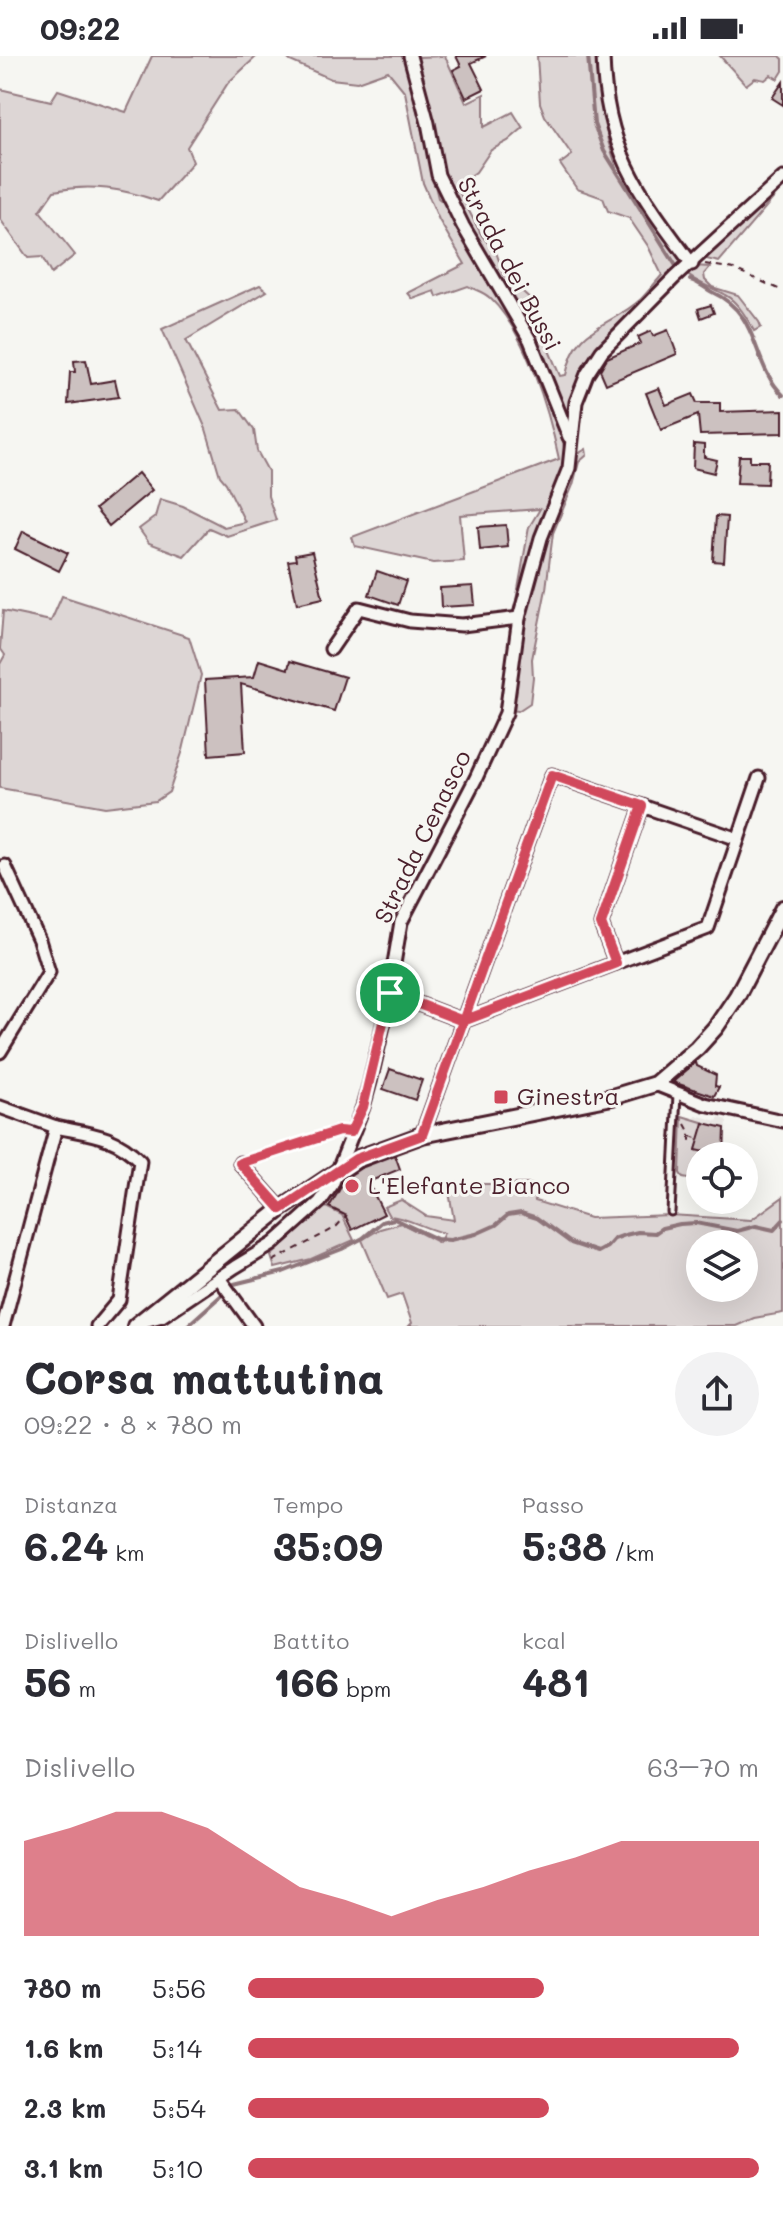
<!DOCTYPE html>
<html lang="it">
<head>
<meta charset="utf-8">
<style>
  body { margin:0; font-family:Mali,sans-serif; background:#f2f2f3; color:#2b2b33; height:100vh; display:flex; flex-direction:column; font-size:30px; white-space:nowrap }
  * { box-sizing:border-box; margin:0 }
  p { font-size:26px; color:#7c7c81 }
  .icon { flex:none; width:44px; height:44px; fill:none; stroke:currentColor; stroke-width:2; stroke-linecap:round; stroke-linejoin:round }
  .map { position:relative; height:1270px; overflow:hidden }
  .details { display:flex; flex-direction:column; background:#fff; flex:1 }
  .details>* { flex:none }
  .fabs { position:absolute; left:686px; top:1086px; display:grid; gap:16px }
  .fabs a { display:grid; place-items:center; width:72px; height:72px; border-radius:50%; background:#fff; box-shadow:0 8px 32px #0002; font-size:40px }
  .pin { position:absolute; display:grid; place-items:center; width:68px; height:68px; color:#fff; margin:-34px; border:4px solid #fff; border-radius:50%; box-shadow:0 2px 8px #0007 }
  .round { display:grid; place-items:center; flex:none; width:84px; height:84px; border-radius:42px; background:#f2f2f3 }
  .headline { display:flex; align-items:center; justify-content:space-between; height:136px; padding:0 24px }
  h1 { font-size:44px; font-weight:700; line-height:60px }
  .stats { display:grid; grid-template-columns:repeat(3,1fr); gap:12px; height:136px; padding:8px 24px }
  .stats div { display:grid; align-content:center }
  .stats b { font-size:40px; font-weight:700 }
  .stats small { font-size:22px; font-weight:400 }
  .stats p { font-size:22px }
  .chart { height:224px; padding:16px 24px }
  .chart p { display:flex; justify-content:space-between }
  .chart svg { width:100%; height:144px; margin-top:8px; fill:#d1495b; opacity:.7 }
  ul { padding:0 24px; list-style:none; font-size:26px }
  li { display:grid; grid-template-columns:128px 96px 1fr; align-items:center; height:60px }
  li i { height:20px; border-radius:10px; background:#d1495b }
  .status { display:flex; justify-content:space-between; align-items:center; height:56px; padding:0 40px; background:#fff; direction:ltr }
  .status svg { height:22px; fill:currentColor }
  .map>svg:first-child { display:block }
  .built { fill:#e9e6e3 }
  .green { fill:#ddd6d5; stroke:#947a80; stroke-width:2; fill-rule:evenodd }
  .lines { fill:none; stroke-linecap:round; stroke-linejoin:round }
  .stream { stroke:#8e747a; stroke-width:4 }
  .building { fill:#ccc1c0; stroke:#4a1f2b; stroke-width:2 }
  .service-casing { stroke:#4a1f2b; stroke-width:11 }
  .minor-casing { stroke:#4a1f2b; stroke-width:17 }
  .tertiary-casing { stroke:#4a1f2b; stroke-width:20 }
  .path { stroke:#4a1f2b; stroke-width:2; stroke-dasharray:6 6; stroke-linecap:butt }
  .service { stroke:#f6f6f2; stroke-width:5 }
  .minor { stroke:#f6f6f2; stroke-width:11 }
  .tertiary { stroke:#f6f6f2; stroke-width:14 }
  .route-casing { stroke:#fff; stroke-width:16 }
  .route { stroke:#d1495b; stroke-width:10 }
  .poi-dot { fill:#d1495b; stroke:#f6f6f2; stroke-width:3 }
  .labels { text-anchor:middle; stroke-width:6; stroke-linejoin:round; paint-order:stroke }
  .street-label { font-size:24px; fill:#4a1f2b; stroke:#f6f6f2 }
  .poi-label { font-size:24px; fill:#4a1f2b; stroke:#f6f6f2; text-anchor:start }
</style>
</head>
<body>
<div class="status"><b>09:22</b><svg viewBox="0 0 49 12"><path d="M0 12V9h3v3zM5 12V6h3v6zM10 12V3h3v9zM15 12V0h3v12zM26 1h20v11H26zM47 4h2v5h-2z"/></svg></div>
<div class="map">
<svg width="783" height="1270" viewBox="0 0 783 1270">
  <rect width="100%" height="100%" fill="#f6f6f2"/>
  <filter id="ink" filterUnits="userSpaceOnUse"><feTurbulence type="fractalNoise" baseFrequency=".0125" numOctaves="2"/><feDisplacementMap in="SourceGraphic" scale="16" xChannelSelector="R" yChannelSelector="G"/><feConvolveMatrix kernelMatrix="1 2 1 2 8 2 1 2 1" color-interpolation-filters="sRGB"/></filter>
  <g filter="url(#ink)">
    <!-- built -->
    <polygon class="built" points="679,1059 694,1063 696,1059 717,1065 719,1061 727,1064 725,1100 700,1100 700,1125 678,1119"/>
    <!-- green -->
    <g class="green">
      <path d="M152 0H257L228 27 187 91 193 106 158 145C123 133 91 127 54 135L40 155 75 199 51 218 42 201 28 202 0 163V33L51 45 58 34 126 56Z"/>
      <path d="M285 0H404L438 142 443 146C490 222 561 319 566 410L519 557 514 556 529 471 540 453 460 459 464 505 433 507 355 490 352 481 559 403C549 356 526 276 490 242 484 236 475 234 468 230L437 241 435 235 413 243 408 237 465 208 439 164 423 127 405 36 388 15 357 26 331 23 290 5Z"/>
      <path d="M445 0 466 47 484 38V71L513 56 523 72 508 85 491 94 476 116 456 130 482 180 496 196 504 219 533 245 539 271 560 320 566 319C576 268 609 272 641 243 648 236 655 227 662 219L648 190 629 162 608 155 603 142 577 133 560 108 572 99 545 60 540 47 537 0H596L608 85 619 118 675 192 680 206 673 217C650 240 595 288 583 315 575 330 571 347 569 364L523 257 500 224 452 142 441 117 415 1Z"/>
      <polygon points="720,0 780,0 783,3 783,15 778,23 771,19 765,24 755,22 746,29"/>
      <polygon points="783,127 783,131 719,206 702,202"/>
      <path d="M693 210 710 211 704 218 705 224 712 231 738 239 759 266 761 271 754 275C747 262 738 246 725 239 712 231 695 227 684 216Z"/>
      <polygon points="260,229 267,235 186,284 222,354 239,353 254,374 257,395 268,415 268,440 276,464 227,480 209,472 184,500 149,487 139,473 155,461 160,443 183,450 224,471 245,466 226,427 220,420 206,373 162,273"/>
      <polygon points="586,393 587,399 579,406 573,429 553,477 546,533 532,603 533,621 530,647 518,655 511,654 524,562 544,482 562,443 576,399"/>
      <polygon points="62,540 189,581 201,619 183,694 169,736 156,745 105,751 0,732 0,608 5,599 0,592 3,555 51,565"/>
      <polygon points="682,1060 705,1067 696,1094 718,1100 700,1100 700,1125 683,1122 680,1117"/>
      <path d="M478 1128H533L535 1145 590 1162 670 1159 751 1164 783 1141V1257L754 1262 736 1270H409L412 1267 402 1238 387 1243 362 1184 380 1173 401 1167 439 1187 444 1177C425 1173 407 1161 389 1160L384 1151 401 1144 426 1160 454 1164 449 1136ZM700 1188H744V1232H700Z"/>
      <polygon points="322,1149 342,1159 354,1184 311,1203 275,1212 271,1200 313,1161"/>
    </g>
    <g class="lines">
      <!-- stream -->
      <g class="stream">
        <polyline points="588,0 594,68 604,95 678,213"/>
        <path d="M690 224C699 226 704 232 712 236 762 259 750 307 783 339"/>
        <polyline points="187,1270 234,1228 283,1216 342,1193 363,1182 382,1166 394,1163 437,1183 450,1184 476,1178 496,1169 508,1159 521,1157 537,1162 571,1187 598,1196 607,1191 614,1183 625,1179 638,1176 655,1177 662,1172 680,1168 696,1167 737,1175 756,1170 774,1174 783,1164"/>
      </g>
    </g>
    <!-- building -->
    <g class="building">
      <polygon points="456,0 486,0 471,7 484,33 466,42 453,14 461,10"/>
      <polygon points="783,26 783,49 772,42"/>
      <polygon points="711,249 714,257 701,262 698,253"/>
      <polygon points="668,274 677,298 606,328 600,314 607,302 641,287 638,281 651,275 653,280"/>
      <polygon points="86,304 91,328 115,324 119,341 68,348 70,316 75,316 74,305"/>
      <polygon points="659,332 666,349 693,338 697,347 720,347 720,356 783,354 783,377 700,379 698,359 661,374 646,337"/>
      <polygon points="694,388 704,389 704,401 717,404 714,417 693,412"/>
      <polygon points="739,400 750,400 750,405 768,405 767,428 737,427"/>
      <polygon points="138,417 152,434 109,470 95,453"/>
      <polygon points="716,460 727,461 724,506 713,505"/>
      <polygon points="506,469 508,491 480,494 478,471"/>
      <polygon points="23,475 68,497 59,515 15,493"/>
      <polygon points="312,496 323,542 297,548 288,505 296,504 295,499"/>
      <polygon points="377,515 406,525 398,549 369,539"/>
      <polygon points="473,530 475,549 441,551 440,532"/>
      <polygon points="259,604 288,613 290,605 345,621 334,655 241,628 245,696 209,699 205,624 254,621"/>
      <polygon points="696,1006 697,1010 716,1019 715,1030 719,1031 714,1040 673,1026"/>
      <polygon points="390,1013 422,1024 415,1044 383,1033"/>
      <polygon points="704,1067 725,1072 724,1100 696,1094"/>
      <polygon points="395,1099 400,1113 368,1126 384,1158 352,1174 345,1159 329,1151 337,1138 346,1122 361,1112"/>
    </g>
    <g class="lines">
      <!-- service casing -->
      <g class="service-casing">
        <g id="service">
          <polyline points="241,1107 339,1075 351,1076"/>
          <polyline points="671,1156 677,1038"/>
        </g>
      </g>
      <!-- minor casing -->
      <g class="minor-casing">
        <g id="minor">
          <polyline points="410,0 428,67 438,119 463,170 530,284 569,381"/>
          <path d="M603 0C605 93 639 137 692 208"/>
          <polyline points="331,593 359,552 410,565 462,569 519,562"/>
          <polyline points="616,907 601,868 642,750"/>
          <polyline points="390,937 463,965 708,872 759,722"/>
          <polyline points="0,996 49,916 39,884 5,810"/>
          <polyline points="655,1028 705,1048 783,1065"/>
          <polyline points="0,1051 56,1071"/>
          <polyline points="422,1079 552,719 738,783"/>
          <polyline points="240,1107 281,1153"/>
          <polyline points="219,1222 254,1270"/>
          <polyline points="144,1265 162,1260 235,1211 273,1188 320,1146 332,1129 363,1051 370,1026 385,961 401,866 476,722 506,657 519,562 541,482 569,412 576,346 587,318 602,295 674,222 783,122"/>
          <path d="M3 1270 56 1071C90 1078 115 1079 140 1105L119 1244 97 1270"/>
        </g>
      </g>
      <!-- tertiary casing -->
      <g class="tertiary-casing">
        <polyline id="tertiary" points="135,1270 281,1153 356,1103 422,1079 612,1041 655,1028 697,992 716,971 737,940 783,852"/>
      </g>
      <!-- path -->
      <g class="path">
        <polyline points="705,208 734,213 783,235"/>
        <polyline points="685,1068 690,1077 690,1086"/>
        <polyline points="691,1080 700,1083"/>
        <polyline points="273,1205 335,1172 347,1159"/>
      </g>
      <!-- service -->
      <use href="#service" class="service"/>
      <!-- minor -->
      <use href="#minor" class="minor"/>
      <!-- tertiary -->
      <use href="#tertiary" class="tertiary"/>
    </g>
  </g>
  <g class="lines" filter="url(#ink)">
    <!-- route casing -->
    <g class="route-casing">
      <path id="route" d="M390 937 363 1051 351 1076 339 1075 240 1107 281 1153 356 1103 422 1079C466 959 508 839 552 719L642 750 601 868 616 907 463 965 390 937"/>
    </g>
    <!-- route -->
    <use href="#route" class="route"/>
  </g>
  <!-- markers -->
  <g class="poi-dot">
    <rect x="493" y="1033" width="16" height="16" rx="4"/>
    <circle cx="352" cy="1130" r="8"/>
  </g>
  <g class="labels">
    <!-- street labels -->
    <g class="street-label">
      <text transform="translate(509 208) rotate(62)" y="8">Strada dei Bussi</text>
      <text transform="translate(423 781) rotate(-64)" y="8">Strada Cenasco</text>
    </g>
    <!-- poi labels -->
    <g class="poi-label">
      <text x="517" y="1049">Ginestra</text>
      <text x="368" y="1138">L'Elefante Bianco</text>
    </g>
  </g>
</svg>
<div class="fabs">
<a><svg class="icon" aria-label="locate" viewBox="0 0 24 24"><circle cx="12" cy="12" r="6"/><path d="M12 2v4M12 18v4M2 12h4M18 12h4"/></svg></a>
<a><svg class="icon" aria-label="layers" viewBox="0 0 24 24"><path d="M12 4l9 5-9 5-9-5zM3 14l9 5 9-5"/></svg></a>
</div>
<div class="pin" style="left:390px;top:937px;background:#1e9e55"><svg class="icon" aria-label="arrive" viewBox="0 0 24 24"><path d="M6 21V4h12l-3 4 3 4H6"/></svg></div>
</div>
<section class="details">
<div class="headline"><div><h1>Corsa mattutina</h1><p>09:22 · 8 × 780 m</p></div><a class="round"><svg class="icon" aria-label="share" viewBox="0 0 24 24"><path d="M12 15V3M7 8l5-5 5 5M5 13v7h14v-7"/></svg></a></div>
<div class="stats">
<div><p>Distanza</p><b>6.24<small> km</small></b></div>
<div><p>Tempo</p><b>35:09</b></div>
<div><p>Passo</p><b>5:38<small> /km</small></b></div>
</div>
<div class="stats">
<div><p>Dislivello</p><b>56<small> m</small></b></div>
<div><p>Battito</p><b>166<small> bpm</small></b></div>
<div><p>kcal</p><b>481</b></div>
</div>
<div class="chart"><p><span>Dislivello</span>63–70 m</p>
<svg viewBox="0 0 160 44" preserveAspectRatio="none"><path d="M0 44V15L10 11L20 6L30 6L40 11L50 20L60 29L70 33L80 38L90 33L100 29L110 24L120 20L130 15L140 15L150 15L160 15V44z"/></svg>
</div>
<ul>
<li><b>780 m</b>5:56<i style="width:58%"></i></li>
<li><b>1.6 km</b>5:14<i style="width:96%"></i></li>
<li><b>2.3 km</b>5:54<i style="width:59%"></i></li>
<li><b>3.1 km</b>5:10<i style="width:100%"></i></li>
</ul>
</section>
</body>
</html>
